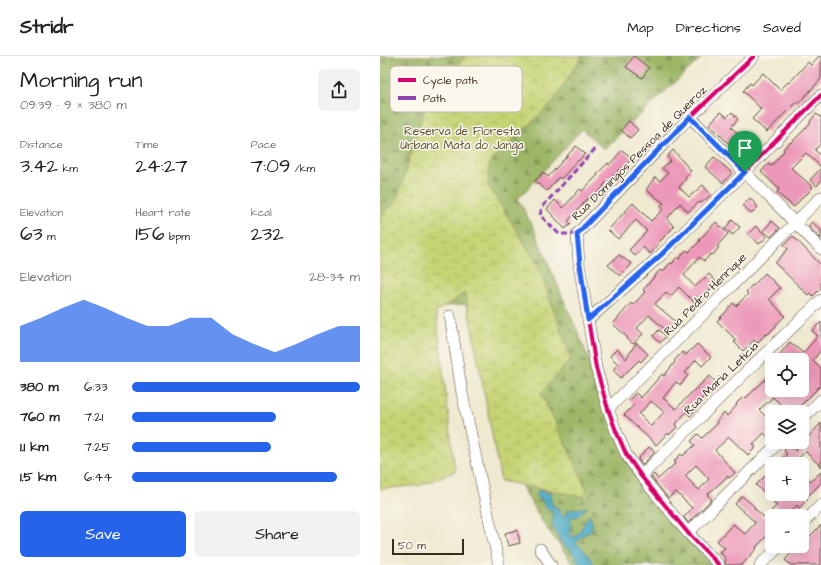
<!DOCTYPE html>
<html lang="en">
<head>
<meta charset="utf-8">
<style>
  body { margin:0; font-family:"Architects Daughter",sans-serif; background:#f2f2f2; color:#202124; height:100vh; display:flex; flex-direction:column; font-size:15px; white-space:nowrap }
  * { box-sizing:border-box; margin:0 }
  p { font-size:13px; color:#757577 }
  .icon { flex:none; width:22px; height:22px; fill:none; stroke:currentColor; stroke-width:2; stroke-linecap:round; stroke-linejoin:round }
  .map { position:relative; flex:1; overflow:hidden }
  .panel { display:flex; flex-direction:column; background:#fff; width:380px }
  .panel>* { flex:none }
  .fabs { position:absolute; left:385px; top:297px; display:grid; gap:8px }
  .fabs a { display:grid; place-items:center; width:44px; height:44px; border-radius:6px; background:#fff; box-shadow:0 4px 16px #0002; font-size:20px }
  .scale { position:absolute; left:12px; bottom:10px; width:72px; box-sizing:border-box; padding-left:4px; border:2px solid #3b2a1e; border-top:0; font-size:11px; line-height:14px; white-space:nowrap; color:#3b2a1e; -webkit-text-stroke:3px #fbf7ec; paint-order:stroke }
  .pin { position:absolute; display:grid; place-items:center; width:34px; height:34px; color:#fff; margin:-41px -17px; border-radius:50% 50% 50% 0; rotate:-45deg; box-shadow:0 0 4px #0007 }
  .pin .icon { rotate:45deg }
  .round { display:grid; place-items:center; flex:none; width:42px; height:42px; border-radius:6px; background:#f2f2f2 }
  .summary { display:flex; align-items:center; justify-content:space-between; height:68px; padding:0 20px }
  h1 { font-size:22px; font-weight:600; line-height:30px }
  .stats { display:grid; grid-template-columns:repeat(3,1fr); gap:6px; height:68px; padding:4px 20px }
  .stats div { display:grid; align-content:center }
  .stats b { font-size:20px; font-weight:600 }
  .stats small { font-size:11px; font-weight:400 }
  .stats p { font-size:11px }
  .chart { height:112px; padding:8px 20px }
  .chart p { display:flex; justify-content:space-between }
  .chart svg { width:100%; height:72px; margin-top:4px; fill:#2563eb; opacity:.7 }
  .action { display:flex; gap:8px; margin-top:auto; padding:8px 20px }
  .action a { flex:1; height:46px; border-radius:6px; background:#2563eb; color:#fff; font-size:16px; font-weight:600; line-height:46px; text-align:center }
  .action a+a { background:#f2f2f2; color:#202124 }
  ul { padding:0 20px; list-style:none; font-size:13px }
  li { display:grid; grid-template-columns:64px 48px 1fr; align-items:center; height:30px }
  li i { height:10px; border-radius:5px; background:#2563eb }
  header { display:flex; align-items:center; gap:24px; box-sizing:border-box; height:56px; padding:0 20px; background:#fff; border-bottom:1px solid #e0e0e0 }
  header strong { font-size:19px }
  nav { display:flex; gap:22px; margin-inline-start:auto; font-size:14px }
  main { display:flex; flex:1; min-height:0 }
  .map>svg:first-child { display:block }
  .forest { fill:url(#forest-firs); stroke:#6c7042 }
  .wetland { fill:url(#wetland-marsh); stroke:#807f4a }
  .water { fill:#44a7c4; stroke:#406871 }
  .building { fill:#ec98b9; fill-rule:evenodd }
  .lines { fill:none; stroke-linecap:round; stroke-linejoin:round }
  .minor-casing { stroke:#564739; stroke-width:12 }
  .minor { stroke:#fff; stroke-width:11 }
  .quiet { stroke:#8e44ad; stroke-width:3; stroke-dasharray:6 3; stroke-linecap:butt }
  .cycleway-casing { stroke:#fbf7ec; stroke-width:6 }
  .cycleway { stroke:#d6006c; stroke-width:4 }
  .route-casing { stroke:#fff; stroke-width:8 }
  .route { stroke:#2563eb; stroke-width:5 }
  .labels { text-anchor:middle; stroke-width:3; stroke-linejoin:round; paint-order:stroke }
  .park-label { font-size:12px; fill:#5e5434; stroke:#fbf7ec }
  .street-label { font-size:12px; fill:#3b2a1e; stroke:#fbf7ec }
  .key { fill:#fbf7ec; stroke:#c1baae; stroke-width:1 }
  .key-label { font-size:11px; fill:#3b2a1e }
</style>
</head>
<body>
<header>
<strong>Stridr</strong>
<nav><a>Map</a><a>Directions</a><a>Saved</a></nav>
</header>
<main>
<section class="panel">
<div class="summary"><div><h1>Morning run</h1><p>09:39 · 9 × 380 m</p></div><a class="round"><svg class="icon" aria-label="share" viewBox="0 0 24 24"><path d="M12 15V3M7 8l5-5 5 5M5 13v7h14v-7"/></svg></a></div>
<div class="stats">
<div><p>Distance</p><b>3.42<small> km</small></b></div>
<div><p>Time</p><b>24:27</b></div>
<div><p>Pace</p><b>7:09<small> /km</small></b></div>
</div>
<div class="stats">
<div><p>Elevation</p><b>63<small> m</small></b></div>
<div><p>Heart rate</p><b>156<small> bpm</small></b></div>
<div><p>kcal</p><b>232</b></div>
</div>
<div class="chart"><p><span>Elevation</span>28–34 m</p>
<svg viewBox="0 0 160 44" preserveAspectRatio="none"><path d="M0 44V22L10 17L20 11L30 6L40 11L50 17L60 22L70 22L80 17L90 17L100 27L110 33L120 38L130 33L140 27L150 22L160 22V44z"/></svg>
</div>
<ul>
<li><b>380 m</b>6:33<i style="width:100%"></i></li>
<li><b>760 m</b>7:21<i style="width:63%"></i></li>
<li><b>1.1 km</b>7:25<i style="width:61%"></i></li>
<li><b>1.5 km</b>6:44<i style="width:90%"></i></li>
</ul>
<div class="action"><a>Save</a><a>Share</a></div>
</section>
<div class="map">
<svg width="441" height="509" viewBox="0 0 441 509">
  <defs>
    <pattern id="forest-firs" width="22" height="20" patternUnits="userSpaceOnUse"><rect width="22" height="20" fill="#9cb666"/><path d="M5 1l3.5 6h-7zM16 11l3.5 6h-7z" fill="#809453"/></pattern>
    <pattern id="wetland-marsh" width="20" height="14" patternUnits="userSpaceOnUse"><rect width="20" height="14" fill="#c6d475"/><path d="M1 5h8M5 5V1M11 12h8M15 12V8" fill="none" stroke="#abb665"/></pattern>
  </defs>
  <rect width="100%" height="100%" fill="#fbf7ec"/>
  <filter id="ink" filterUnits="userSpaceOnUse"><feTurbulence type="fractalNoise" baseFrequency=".025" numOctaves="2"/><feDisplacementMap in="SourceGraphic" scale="8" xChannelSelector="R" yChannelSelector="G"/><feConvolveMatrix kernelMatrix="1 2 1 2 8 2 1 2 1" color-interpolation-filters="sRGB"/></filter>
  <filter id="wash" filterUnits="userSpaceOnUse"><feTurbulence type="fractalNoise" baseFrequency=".012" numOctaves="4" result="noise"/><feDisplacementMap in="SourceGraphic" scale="16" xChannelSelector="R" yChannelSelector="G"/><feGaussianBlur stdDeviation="0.9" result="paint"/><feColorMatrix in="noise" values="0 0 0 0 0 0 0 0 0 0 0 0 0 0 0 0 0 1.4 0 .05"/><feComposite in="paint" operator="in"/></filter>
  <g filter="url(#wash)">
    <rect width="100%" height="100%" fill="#efe9d0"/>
    <!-- forest -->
    <polygon class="forest" points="0,0 323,0 224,93 202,73 138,143 153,171 259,421 331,509 194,509 164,468 126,404 86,248 49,252 0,270"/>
    <!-- wetland -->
    <polygon class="wetland" points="85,0 202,0 173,46 109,107 108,129 158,209 191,303 161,337 201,420 210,442 121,425 85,237 56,256 75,415 41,429 0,433 0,161 16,146 47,45"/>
    <!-- water -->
    <polygon class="water" points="159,434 171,438 171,442 172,449 178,452 180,457 183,460 186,460 186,453 189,455 193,453 208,451 196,461 189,462 191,467 190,478 193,482 198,478 209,459 212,466 212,474 203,479 196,487 203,493 215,509 200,509 190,493 182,489 177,478 172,470 173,456 165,451 163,445 156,440"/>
    <g id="blocks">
      <!-- building -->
      <g class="building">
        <polygon points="254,0 269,12 262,22 246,11"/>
        <polygon points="439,0 441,0 441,23 418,48 416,46 408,54 387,76 372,63 381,53 363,35 370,27 372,29 383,17 400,34 408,26 409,27 428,6 431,9"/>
        <polygon points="341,56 347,61 352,56 358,63 351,71 375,93 368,100 353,86 350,89 329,68"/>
        <polygon points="436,58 441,61 441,87 435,94 441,100 441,111 426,97 411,112 433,131 426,139 425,138 414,151 397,137 399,133 381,116 388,108 391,110 404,95 403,93 411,86 411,87 425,73 431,66 430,65"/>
        <polygon points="249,65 258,74 250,82 241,74"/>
        <polygon points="196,90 205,98 198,105 197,105 181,123 179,121 167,135 155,125 163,116 168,121"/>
        <polygon points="242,94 252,102 242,113 241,112 223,130 224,131 212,142 210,140 188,165 191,168 185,173 167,153 175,144 183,152 200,133 202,135 218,119 217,118 228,107 229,109"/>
        <polygon points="293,94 311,115 305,122 306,123 299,131 309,141 323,129 331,139 321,147 319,146 308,156 300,147 287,163 294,171 278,187 279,188 270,198 263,191 255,200 249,194 267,175 256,164 238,183 228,174 253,147 271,165 284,153 280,150 284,147 266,134 275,121 280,125 288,117 282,112 291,104 287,101"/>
        <polygon points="334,101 352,117 343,127 325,111"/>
        <polygon points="441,112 441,125 437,130 430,124"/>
        <polygon points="370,142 378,151 371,158 363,149"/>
        <polygon points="352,164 360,171 353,179 345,173"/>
        <polygon points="392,165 400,172 391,181 383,175"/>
        <polygon points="336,166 348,178 337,190 339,191 333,199 331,198 324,205 319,201 304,219 315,231 329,218 337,227 316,248 299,231 291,240 286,236 275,248 295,265 287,275 269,259 257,272 263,278 253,288 247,283 248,282 233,268 251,247 253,249 265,236 263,234 280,214 283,216 290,207 292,208 297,201 299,203 306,194 309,196 320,185 319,184"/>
        <polygon points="432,166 441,174 441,183 428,170"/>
        <polygon points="376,170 387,181 379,188 368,178"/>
        <polygon points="413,180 441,209 441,232 433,240 430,237 428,239 395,207 408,193 404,189"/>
        <polygon points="239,199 252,208 240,220 228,209"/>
        <polygon points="385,217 400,232 389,243 405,260 395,270 396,270 387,279 386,278 377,287 374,284 363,295 354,286 356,284 337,265 347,255 347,254 353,247 356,250 368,238 366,236 372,229 373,230"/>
        <path d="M441 266V294L433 304 441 312V329L419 351 420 352 416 356H398L403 351 393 341 379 354 392 367V383L391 384 384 377 373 388 376 391 368 399 349 381 335 394 355 417 349 422 348 420 327 439 332 443 308 467 304 461 312 452 296 436 288 442 271 421 274 418 278 423 296 407 294 405 301 398 303 400 315 389 311 385 318 378 322 382 338 367 336 366 344 357 347 360 357 349 356 348 364 340 366 342 392 317V334H422V304H395L410 286 423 297 438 280 432 275ZM316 409 329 423 319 434 305 420Z"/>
        <polygon points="279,274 286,280 280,287 273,280"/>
        <polygon points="256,287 268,298 261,306 259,304 241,322 233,314 238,308 230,300 237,293 246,303"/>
        <path d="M317 288 331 301 322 310 316 304 305 317 308 319 301 329 296 326 283 342 296 353 311 337 330 320 339 330 329 339 327 337 314 352 316 353 310 360 306 356 295 369 297 371 289 379 288 377 276 389 244 359 254 349 249 344 256 337 261 342 282 318 284 320 295 306 294 305 302 296 306 299ZM271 345 284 356 271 370 259 358Z"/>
        <polygon points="441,367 441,411 425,395 414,408 396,408 407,398 404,395 409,389 415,395"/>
        <polygon points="269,391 275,396 262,409 258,403"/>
        <polygon points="422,416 431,425 441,416 441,427 426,442 428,443 419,452 417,449 406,460 392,460 392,475 376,491 377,492 362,509 346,509 345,505 346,504 340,496 345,492 337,485 353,468 365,478 375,467 375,466 355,448 362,440 375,451 374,452 385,462 397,449 376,429 385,420 392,426 392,438 422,438"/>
        <polygon points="441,469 441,509 411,509 405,504 418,490 422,490 422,475 423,475 429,481"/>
        <polygon points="137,474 140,487 128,490 125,477"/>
      </g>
    </g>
  </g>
  <g filter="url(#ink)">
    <use href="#blocks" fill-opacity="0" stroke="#564739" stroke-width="1"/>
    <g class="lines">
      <!-- minor casing -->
      <g class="minor-casing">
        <g id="minor">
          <polyline points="310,61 441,193"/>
          <polyline points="70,260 82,337 119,509"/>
          <polyline points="208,264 282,198 365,116 441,39"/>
          <polyline points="228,353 441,141"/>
          <polyline points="422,363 441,344"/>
          <polyline points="261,420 368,314 441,244"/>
          <polyline points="422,468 441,449"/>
          <polyline points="308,477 399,386"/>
          <polyline points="160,493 171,509"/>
          <polyline points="339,509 308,477 261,420 246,398 236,375 228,353 216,312 199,208 197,178 297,74 374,0"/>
          <polyline points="380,509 400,490"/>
        </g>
      </g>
      <!-- minor -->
      <use href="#minor" class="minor"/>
      <!-- quiet -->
      <polyline class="quiet" points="197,178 179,178 160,159 162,151 215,93"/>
      <!-- cycleway casing -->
      <g class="cycleway-casing">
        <g id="cycleway">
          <polyline points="208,264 282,198 365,116 441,39"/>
          <polyline points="339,509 308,477 261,420 246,398 236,375 228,353 216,312 199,208 197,178 297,74 374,0"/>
        </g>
      </g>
      <!-- cycleway -->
      <use href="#cycleway" class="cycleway"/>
    </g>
  </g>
  <g class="lines" filter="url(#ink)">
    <!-- route casing -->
    <g class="route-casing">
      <polygon id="route" points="310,61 365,116 282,198 208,264 200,208 197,178"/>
    </g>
    <!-- route -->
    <use href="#route" class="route"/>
  </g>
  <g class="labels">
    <!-- park labels -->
    <g class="park-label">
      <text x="82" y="79">Reserva de Floresta<tspan x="82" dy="14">Urbana Mata do Janga</tspan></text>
    </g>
    <!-- street labels -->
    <g class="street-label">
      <text transform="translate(259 97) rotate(-45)" y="4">Rua Domingos Pessoa de Queiroz</text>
      <text transform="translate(325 238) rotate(-45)" y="4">Rua Pedro Henrique</text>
      <text transform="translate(341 322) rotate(-44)" y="4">Rua Maria Leticia</text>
    </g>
  </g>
  <!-- legend -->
  <rect x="10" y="10" width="132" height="46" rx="6" class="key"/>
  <rect x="18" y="22" width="18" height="4" fill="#d6006c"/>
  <rect x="18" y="40" width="18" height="4" fill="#8e44ad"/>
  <g class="key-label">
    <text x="43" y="28">Cycle path</text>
    <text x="43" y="46">Path</text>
  </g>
</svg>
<div class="fabs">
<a><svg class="icon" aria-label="locate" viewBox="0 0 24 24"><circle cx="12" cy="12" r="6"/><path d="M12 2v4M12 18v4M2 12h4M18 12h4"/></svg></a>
<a><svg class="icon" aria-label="layers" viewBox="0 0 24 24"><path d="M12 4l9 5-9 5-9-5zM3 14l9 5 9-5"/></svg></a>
<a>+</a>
<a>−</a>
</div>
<div class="scale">50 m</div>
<div class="pin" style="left:365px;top:116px;background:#1e9e55"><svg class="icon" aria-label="arrive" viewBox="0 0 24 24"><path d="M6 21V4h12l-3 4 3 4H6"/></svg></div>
</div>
</main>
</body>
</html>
